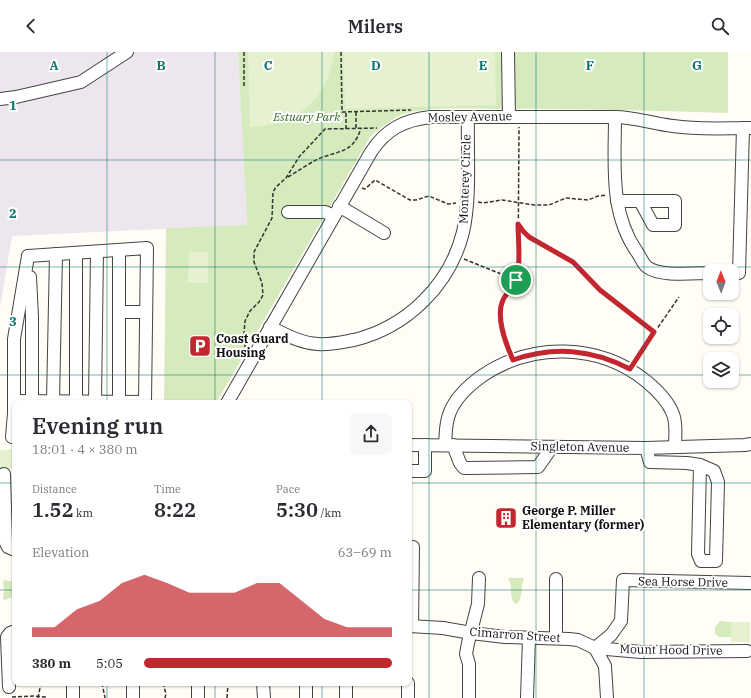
<!DOCTYPE html>
<html lang="en">
<head>
<meta charset="utf-8">
<style>
  body { margin:0; font-family:"IBM Plex Serif",serif; background:#f7f7f7; color:#2b2b33; height:100vh; display:flex; flex-direction:column; font-size:15px; white-space:nowrap }
  * { box-sizing:border-box; margin:0 }
  p { font-size:13px; color:#7c7c81 }
  .icon { flex:none; width:22px; height:22px; fill:none; stroke:currentColor; stroke-width:2; stroke-linecap:round; stroke-linejoin:round }
  .map { position:relative; flex:1; overflow:hidden }
  .details { position:absolute; left:12px; top:348px; width:400px; height:286px; display:flex; flex-direction:column; background:#fff; border-radius:8px; box-shadow:0 1px 3px #0004 }
  .details>* { flex:none }
  .needle { width:26px; rotate:359deg }
  .tools { position:absolute; left:703px; top:212px; display:grid; gap:8px }
  .tools a { display:grid; place-items:center; width:36px; height:36px; border-radius:8px; background:#fff; box-shadow:0 1px 3px #0004; font-size:20px }
  .pin { position:absolute; display:grid; place-items:center; width:34px; height:34px; color:#fff; margin:-17px; border:2px solid #fff; border-radius:50%; box-shadow:0 1px 4px #0007 }
  .round { display:grid; place-items:center; flex:none; width:42px; height:42px; border-radius:8px; background:#f7f7f7 }
  .summary { display:flex; align-items:center; justify-content:space-between; height:68px; padding:0 20px }
  h1 { font-size:22px; font-weight:600; line-height:30px }
  .figures { display:grid; grid-template-columns:repeat(3,1fr); gap:6px; height:68px; padding:4px 20px }
  .figures div { display:grid; align-content:center }
  .figures b { font-size:20px; font-weight:600 }
  .figures small { font-size:11px; font-weight:400 }
  .figures p { font-size:11px }
  .chart { height:112px; padding:8px 20px }
  .chart p { display:flex; justify-content:space-between }
  .chart svg { width:100%; height:72px; margin-top:4px; fill:#c4262e; opacity:.7 }
  ul { padding:0 20px; list-style:none; font-size:13px }
  li { display:grid; grid-template-columns:64px 48px 1fr; align-items:center; height:30px }
  li i { height:10px; border-radius:5px; background:#c4262e }
  header { display:flex; justify-content:space-between; align-items:center; height:52px; padding:0 20px; background:#fff; font-size:18px; font-weight:600 }
  .map>svg:first-child { display:block }
  .industrial { fill:#eee6ef }
  .green { fill:#d5ebbd }
  .pitch { fill:#e6f2cf }
  .lines { fill:none; stroke-linecap:round; stroke-linejoin:round }
  .minor-casing { stroke:#444; stroke-width:14 }
  .path { stroke:#333; stroke-width:1.5; stroke-dasharray:4 2; stroke-linecap:butt }
  .minor { stroke:#fff; stroke-width:12 }
  .route-casing { stroke:#fff; stroke-width:8 }
  .route { stroke:#c4262e; stroke-width:5 }
  .grid { fill:none; stroke:#0f766e; stroke-width:1; stroke-opacity:0.55 }
  .labels { text-anchor:middle; stroke-width:4; stroke-linejoin:round; paint-order:stroke }
  .park-label { font-size:12px; font-style:italic; fill:#2f6b1f; stroke:#fff }
  .street-label { font-size:12px; fill:#111; stroke:#fff }
  .poi-label { font-size:12px; font-weight:bold; fill:#111; stroke:#fff; text-anchor:start }
  .grid-label { font-size:13px; text-anchor:middle; font-weight:bold; fill:#0f766e; stroke:#fff; stroke-width:4; stroke-linejoin:round; paint-order:stroke }
</style>
</head>
<body>
<header><svg class="icon" aria-label="back" viewBox="0 0 24 24"><path d="M15 5l-7 7 7 7"/></svg>Milers<svg class="icon" aria-label="search" viewBox="0 0 24 24"><circle cx="10" cy="10" r="6"/><path d="M15 15l6 6"/></svg></header>
<div class="map">
<svg width="751" height="646" viewBox="0 0 751 646">
  <rect width="100%" height="100%" fill="#fffdf5"/>
  <!-- industrial -->
  <polygon class="industrial" points="0,0 238,0 247,173 12,184 0,256"/>
  <!-- green -->
  <g class="green">
    <path d="M238 0H728V61C651 59 574 56 496 57 470 57 437 55 411 60 395 63 382 75 370 85L216 351H164L166 176 247 173Z"/>
    <path d="M509 526H523L524 527C519 537 525 542 517 552H515C508 544 514 536 508 527Z"/>
    <polygon points="4,528 15,530 15,544 5,548 3,547 4,538 3,529"/>
    <polygon points="720,569 731,570 731,585 718,585 718,583 715,583 715,575"/>
  </g>
  <!-- pitch -->
  <g class="pitch">
    <path d="M248 0H334C328 48 298 73 250 75Z"/>
    <polygon points="343,0 495,0 496,53 345,57"/>
    <polygon points="189,200 208,200 208,231 188,231"/>
    <polygon points="15,397 15,417 0,417 0,398"/>
    <rect x="731" y="570" width="19" height="20"/>
  </g>
  <g class="lines">
    <!-- minor casing -->
    <g class="minor-casing">
      <g id="minor">
        <polyline points="508,0 509,65"/>
        <polyline points="0,47 16,45 81,30 127,0"/>
        <path d="M615 65C615 111 609 160 637 200 640 204 643 212 647 215 660 225 694 221 710 221"/>
        <polyline points="617,149 675,149 675,173 653,173 640,149"/>
        <polyline points="339,154 384,181"/>
        <polyline points="288,160 325,160 334,164"/>
        <polyline points="119,198 119,351"/>
        <polyline points="732,221 739,221 743,76"/>
        <polyline points="30,225 32,265 32,349"/>
        <polyline points="119,260 146,260"/>
        <path d="M270 275C286 283 301 291 318 292 330 293 343 290 354 288 407 275 450 233 463 180 471 146 467 100 468 65"/>
        <polyline points="14,349 145,350 147,196 28,204"/>
        <polyline points="53,349 56,202"/>
        <polyline points="76,349 76,201"/>
        <polyline points="95,349 97,200"/>
        <path d="M227 351 371 100C386 77 404 68 431 65H615C635 65 653 72 673 74 699 78 725 76 751 76"/>
        <polyline points="12,385 14,361 14,287 28,204"/>
        <polyline points="409,393 646,396 745,393 751,392"/>
        <path d="M445 393C446 382 445 371 450 360 456 345 468 334 482 324 532 290 599 291 646 329 657 338 668 349 673 362 677 372 675 384 675 395"/>
        <polyline points="453,393 460,411 464,416 538,415 552,395"/>
        <polyline points="646,396 650,410 687,411 700,413 698,502 701,509 716,509 718,430 714,419 700,413"/>
        <polyline points="409,419 425,419 425,393"/>
        <polyline points="4,422 6,491 8,495 15,498"/>
        <polyline points="556,527 556,586"/>
        <polyline points="409,574 443,576 471,581 505,585 569,587 578,588 595,596 641,600 747,599"/>
        <polyline points="412,574 413,495"/>
        <polyline points="595,596 611,583 621,569 623,528 749,531"/>
        <polyline points="595,596 605,614 607,646"/>
        <polyline points="73,631 73,646"/>
        <polyline points="133,631 133,646"/>
        <polyline points="263,631 264,646"/>
        <polyline points="9,635 7,585 10,581 15,579"/>
        <polyline points="198,646 198,631"/>
        <polyline points="306,646 306,631"/>
        <polyline points="346,646 346,631"/>
        <polyline points="408,646 408,631"/>
        <polyline points="469,646 469,612 466,602 468,591 478,552 479,526"/>
        <polyline points="527,646 529,586"/>
      </g>
    </g>
    <!-- path -->
    <g class="path">
      <polyline points="244,0 244,34"/>
      <polyline points="341,0 342,60 411,58"/>
      <polyline points="356,60 356,76"/>
      <polyline points="346,61 346,77"/>
      <path d="M288 125C298 119 308 112 318 107 339 98 353 102 361 76"/>
      <polyline points="362,136 365,137 375,128 410,148 416,148 429,144 448,152 456,151"/>
      <polyline points="478,150 483,151 502,148 534,153 549,153 566,146 588,148 598,144 607,143"/>
      <polyline points="519,174 529,185 573,210 600,238 654,280"/>
      <polyline points="464,207 516,228"/>
      <polyline points="245,295 244,281 245,269 250,259 259,250 263,243 262,231 254,210 254,200 272,166 273,140 276,135 286,126 299,105 325,77 377,76"/>
      <path d="M509 299C502 283 496 260 505 244 510 235 515 231 518 220L519 75"/>
      <polyline points="634,310 679,245"/>
      <polyline points="102,631 105,646"/>
      <polyline points="163,631 166,642 165,646"/>
      <polyline points="12,645 33,644 46,645"/>
      <polyline points="38,646 41,631"/>
      <polyline points="227,646 228,631"/>
    </g>
    <!-- minor -->
    <use href="#minor" class="minor"/>
  </g>
  <g class="lines">
    <!-- route casing -->
    <g class="route-casing">
      <path id="route" d="M518 172 523 179 529 185 573 210 600 238 654 280 630 317C591 297 554 294 513 308 506 292 495 265 503 248 507 240 514 234 517 224 521 212 518 186 518 172Z"/>
    </g>
    <!-- route -->
    <use href="#route" class="route"/>
  </g>
  <!-- grid -->
  <path class="grid" d="M107 0V351M215 0V351M322 0V351M429 0V646M536 0V646M644 0V646M0 108H751M0 215H751M0 323H710M732 323H751M0 431H15M409 431H751M0 538H15M409 538H751M107 631V646M215 631V646M322 631V646"/>
  <!-- icons -->
  <defs>
    <g id="parking-square" transform="scale(1.15)"><rect x="-9" y="-9" width="18" height="18" rx="4" fill="#c4262e" stroke="#fff"/><path d="M-3.5-5.5H1a3.5 3.5 0 0 1 0 7H-1V5.5H-3.5ZM-1-3.4V-.6H.8a1.4 1.4 0 0 0 0-2.8Z" fill="#fff"/></g>
    <g id="building-square" transform="scale(1.15)"><rect x="-9" y="-9" width="18" height="18" rx="4" fill="#c4262e" stroke="#fff"/><path d="M-4-6H4V6H1V3H-1V6H-4ZM-2.5-4.3h1.7v1.8h-1.7ZM.8-4.3h1.7v1.8H.8ZM-2.5-1h1.7V.8h-1.7ZM.8-1h1.7V.8H.8Z" fill="#fff"/></g>
  </defs>
  <g fill-rule="evenodd">
    <use href="#parking-square" x="200" y="294"/>
    <use href="#building-square" x="506" y="466"/>
  </g>
  <g class="labels">
    <!-- park labels -->
    <g class="park-label">
      <text x="307" y="69">Estuary Park</text>
    </g>
    <!-- street labels -->
    <g class="street-label">
      <text transform="translate(470 65) rotate(-1)" y="4">Mosley Avenue</text>
      <text transform="translate(465 127) rotate(-88)" y="4">Monterey Circle</text>
      <text transform="translate(580 395) rotate(1)" y="4">Singleton Avenue</text>
      <text transform="translate(683 530) rotate(1)" y="4">Sea Horse Drive</text>
      <text transform="translate(515 583) rotate(4)" y="4">Cimarron Street</text>
      <text transform="translate(671 598) rotate(1)" y="4">Mount Hood Drive</text>
    </g>
    <!-- poi labels -->
    <g class="poi-label">
      <text x="216" y="291">Coast Guard<tspan x="216" dy="14">Housing</tspan></text>
      <text x="522" y="463">George P. Miller<tspan x="522" dy="14">Elementary (former)</tspan></text>
    </g>
  </g>
  <g class="grid-label">
    <text x="54" y="18">A</text>
    <text x="161" y="18">B</text>
    <text x="268" y="18">C</text>
    <text x="376" y="18">D</text>
    <text x="483" y="18">E</text>
    <text x="590" y="18">F</text>
    <text x="697" y="18">G</text>
    <text x="13" y="58">1</text>
    <text x="13" y="166">2</text>
    <text x="13" y="274">3</text>
  </g>
</svg>
<div class="tools">
<a><svg class="needle" viewBox="-14 -14 28 28"><path d="M0-13l5 13h-10z" fill="#e53935"/><path d="M0 13l5-13h-10z" fill="#7c7c81"/></svg></a>
<a><svg class="icon" aria-label="locate" viewBox="0 0 24 24"><circle cx="12" cy="12" r="6"/><path d="M12 2v4M12 18v4M2 12h4M18 12h4"/></svg></a>
<a><svg class="icon" aria-label="layers" viewBox="0 0 24 24"><path d="M12 4l9 5-9 5-9-5zM3 14l9 5 9-5"/></svg></a>
</div>
<div class="pin" style="left:516px;top:228px;background:#1e9e55"><svg class="icon" aria-label="arrive" viewBox="0 0 24 24"><path d="M6 21V4h12l-3 4 3 4H6"/></svg></div>
<section class="details">
<div class="summary"><div><h1>Evening run</h1><p>18:01 · 4 × 380 m</p></div><a class="round"><svg class="icon" aria-label="share" viewBox="0 0 24 24"><path d="M12 15V3M7 8l5-5 5 5M5 13v7h14v-7"/></svg></a></div>
<div class="figures">
<div><p>Distance</p><b>1.52<small> km</small></b></div>
<div><p>Time</p><b>8:22</b></div>
<div><p>Pace</p><b>5:30<small> /km</small></b></div>
</div>
<div class="chart"><p><span>Elevation</span>63–69 m</p>
<svg viewBox="0 0 160 44" preserveAspectRatio="none"><path d="M0 44V38L10 38L20 27L30 22L40 11L50 6L60 11L70 17L80 17L90 17L100 11L110 11L120 22L130 33L140 38L150 38L160 38V44z"/></svg>
</div>
<ul>
<li><b>380 m</b>5:05<i style="width:100%"></i></li>
</ul>
</section>
</div>
</body>
</html>
